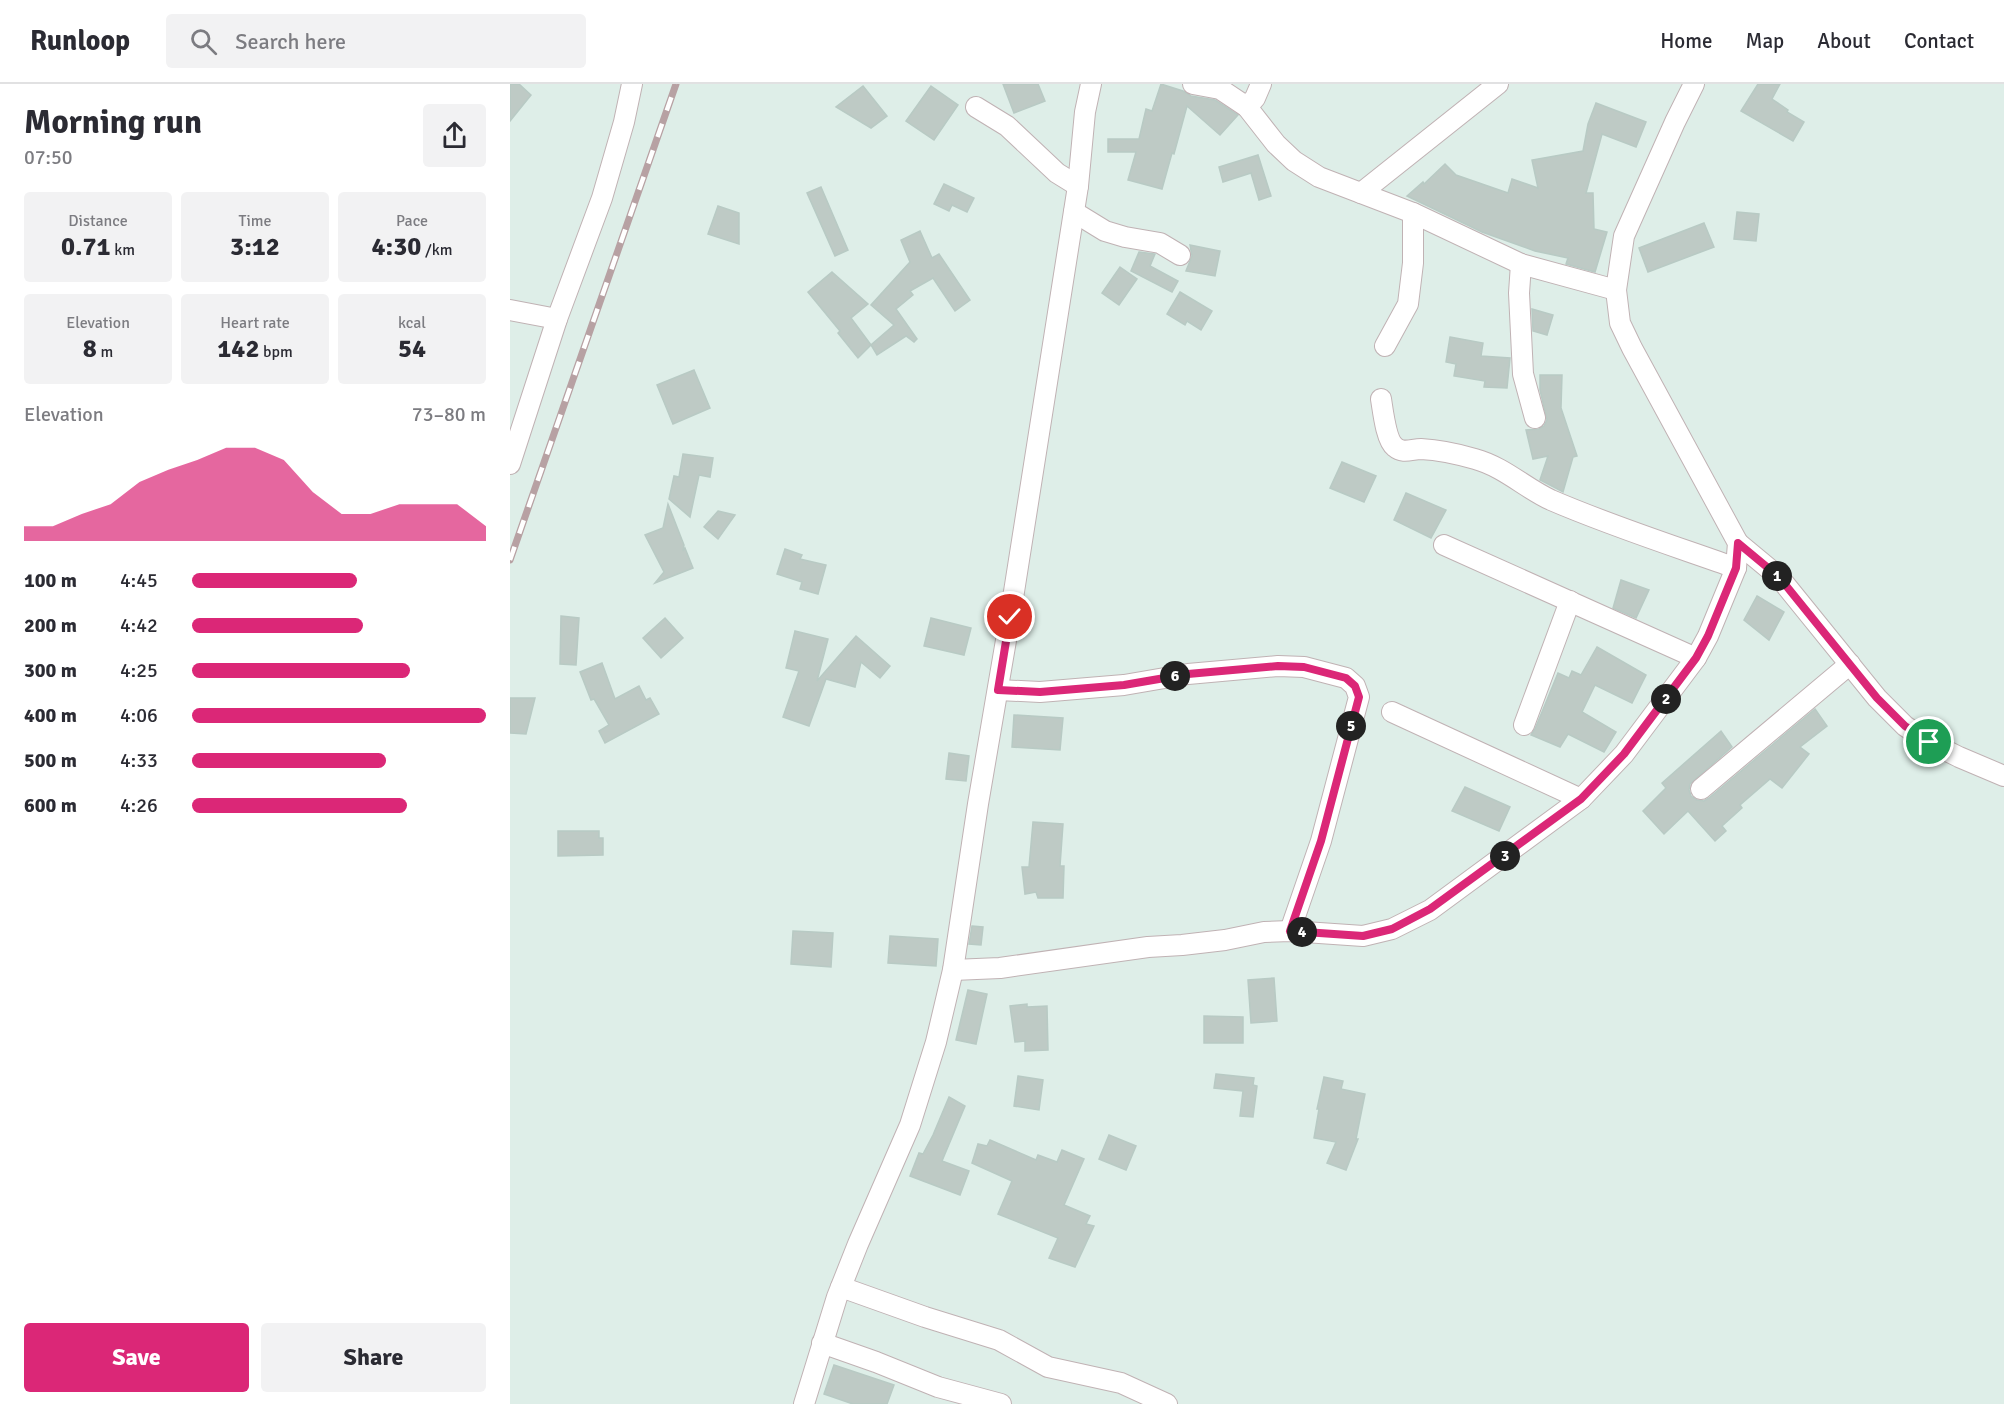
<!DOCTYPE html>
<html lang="en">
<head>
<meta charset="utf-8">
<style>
  body { margin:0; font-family:Signika,sans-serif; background:#f2f2f3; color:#2b2b33; height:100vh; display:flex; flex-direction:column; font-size:22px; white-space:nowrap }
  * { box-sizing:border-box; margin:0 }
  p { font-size:20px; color:#7c7c81 }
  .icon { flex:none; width:33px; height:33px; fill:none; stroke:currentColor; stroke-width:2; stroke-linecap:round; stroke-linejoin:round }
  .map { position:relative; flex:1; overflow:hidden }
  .panel { display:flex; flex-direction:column; background:#fff; width:510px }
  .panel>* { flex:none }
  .pin { position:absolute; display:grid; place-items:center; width:51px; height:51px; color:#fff; margin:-26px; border:3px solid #fff; border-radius:50%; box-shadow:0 2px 6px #0007 }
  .km { position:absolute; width:30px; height:30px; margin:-15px; border-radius:50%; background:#222; color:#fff; font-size:16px; line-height:30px; text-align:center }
  .round { display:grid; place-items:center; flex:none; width:63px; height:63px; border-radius:6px; background:#f2f2f3 }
  .head { display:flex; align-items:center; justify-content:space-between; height:102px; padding:0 24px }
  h1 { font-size:33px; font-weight:800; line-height:45px }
  .stats { display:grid; grid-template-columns:repeat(3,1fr); gap:9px; height:102px; padding:6px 24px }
  .stats div { display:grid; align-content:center; border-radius:6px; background:#f2f2f3; text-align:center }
  .stats b { font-size:26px; font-weight:800 }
  .stats small { font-size:16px; font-weight:400 }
  .stats p { font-size:16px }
  .chart { height:168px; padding:12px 24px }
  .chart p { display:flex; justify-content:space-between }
  .chart svg { width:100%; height:108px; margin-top:6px; fill:#db2777; opacity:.7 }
  .action { display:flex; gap:12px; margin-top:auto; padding:12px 24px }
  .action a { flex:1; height:69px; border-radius:6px; background:#db2777; color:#fff; font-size:24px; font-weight:800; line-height:69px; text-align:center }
  .action a+a { background:#f2f2f3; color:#2b2b33 }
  ul { padding:0 24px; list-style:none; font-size:20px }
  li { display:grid; grid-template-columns:96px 72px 1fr; align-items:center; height:45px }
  li i { height:15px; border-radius:8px; background:#db2777 }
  header { display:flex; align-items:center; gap:36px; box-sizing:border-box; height:84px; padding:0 30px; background:#fff; border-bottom:2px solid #e1e1e2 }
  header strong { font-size:28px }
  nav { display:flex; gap:33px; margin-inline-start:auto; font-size:21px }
  .search { width:420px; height:54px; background:#f2f2f3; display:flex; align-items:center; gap:15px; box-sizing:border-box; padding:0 21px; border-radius:6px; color:#7c7c81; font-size:22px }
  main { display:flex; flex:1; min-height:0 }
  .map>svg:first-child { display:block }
  .building { fill:#becac5; stroke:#b8cac4; stroke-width:1.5 }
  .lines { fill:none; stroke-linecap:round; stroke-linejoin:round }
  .minor-casing { stroke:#c0b2b4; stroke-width:22 }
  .minor { stroke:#fff; stroke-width:20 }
  .rail-casing { stroke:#b7a1a3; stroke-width:7 }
  .rail { stroke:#fff; stroke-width:4.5; stroke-dasharray:14; stroke-linecap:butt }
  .route-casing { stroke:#fff; stroke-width:12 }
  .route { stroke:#db2777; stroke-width:8 }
</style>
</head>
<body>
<header>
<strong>Runloop</strong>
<div class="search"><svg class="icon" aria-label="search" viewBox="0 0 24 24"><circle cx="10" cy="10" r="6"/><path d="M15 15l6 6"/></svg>Search here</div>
<nav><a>Home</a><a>Map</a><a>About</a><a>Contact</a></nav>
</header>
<main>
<section class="panel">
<div class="head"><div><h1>Morning run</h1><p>07:50</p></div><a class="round"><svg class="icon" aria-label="share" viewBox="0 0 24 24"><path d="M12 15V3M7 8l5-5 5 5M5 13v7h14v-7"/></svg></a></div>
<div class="stats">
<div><p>Distance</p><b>0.71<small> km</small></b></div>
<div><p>Time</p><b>3:12</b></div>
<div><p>Pace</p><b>4:30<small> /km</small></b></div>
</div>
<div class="stats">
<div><p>Elevation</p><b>8<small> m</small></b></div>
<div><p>Heart rate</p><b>142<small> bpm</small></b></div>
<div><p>kcal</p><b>54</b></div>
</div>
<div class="chart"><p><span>Elevation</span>73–80 m</p>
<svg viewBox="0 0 160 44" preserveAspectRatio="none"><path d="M0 44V38L10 38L20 33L30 29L40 20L50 15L60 11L70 6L80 6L90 11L100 24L110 33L120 33L130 29L140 29L150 29L160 38V44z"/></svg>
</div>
<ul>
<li><b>100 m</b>4:45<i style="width:56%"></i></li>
<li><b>200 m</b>4:42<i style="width:58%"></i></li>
<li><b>300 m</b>4:25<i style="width:74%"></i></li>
<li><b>400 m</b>4:06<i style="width:100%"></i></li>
<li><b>500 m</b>4:33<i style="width:66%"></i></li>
<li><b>600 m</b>4:26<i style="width:73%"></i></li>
</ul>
<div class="action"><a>Save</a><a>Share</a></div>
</section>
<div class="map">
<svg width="1494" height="1320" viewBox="0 0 1494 1320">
  <rect width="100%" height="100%" fill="#deeee8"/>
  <!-- building -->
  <g class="building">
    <polygon points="0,0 9,0 21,11 0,37"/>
    <polygon points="493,0 528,0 535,17 504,29"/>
    <polygon points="651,0 673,7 681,12 705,16 728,31 710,51 677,22 664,70 662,69 652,105 618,96 626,68 598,68 598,55 629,55 636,25 642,27"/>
    <polygon points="1248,0 1270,0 1262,15 1278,26 1277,28 1294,38 1283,57 1231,27"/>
    <polygon points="353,2 377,32 361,44 326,23"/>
    <polygon points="421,2 448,21 424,56 396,37"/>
    <polygon points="1086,19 1136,38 1126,63 1092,50 1076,109 1083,109 1084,145 1097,148 1085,188 1056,180 1058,174 1025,167 972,148 897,112 913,98 914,100 935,80 946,91 998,109 1002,95 1028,104 1022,76 1073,67 1078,40"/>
    <polygon points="748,71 761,112 749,116 741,89 713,98 709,83"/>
    <polygon points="434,100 464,114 457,128 442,121 439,127 424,120"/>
    <polygon points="311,103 338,166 325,172 297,109"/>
    <polygon points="208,122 229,129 229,160 198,150"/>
    <polygon points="1227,128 1249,130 1246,157 1224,155"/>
    <polygon points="1194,139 1204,163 1138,188 1129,164"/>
    <polygon points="410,147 422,174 429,170 460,216 445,227 423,194 400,207 403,211 386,225 407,255 404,258 396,252 367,271 361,261 384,241 361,221 400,178 391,156"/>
    <polygon points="680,161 710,167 705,192 676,187 682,172"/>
    <polygon points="629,168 645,170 640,182 668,197 662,208 621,187"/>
    <polygon points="610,183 627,195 609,221 592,209"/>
    <polygon points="322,188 358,220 341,234 361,261 348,274 328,249 330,247 298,208"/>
    <polygon points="670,208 702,227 691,246 677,237 675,241 657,230"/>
    <polygon points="1022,225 1043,231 1037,251 1023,247"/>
    <polygon points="940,253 973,259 971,272 1000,274 997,304 974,303 975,297 944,292 946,280 936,278"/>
    <polygon points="184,286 200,324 163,340 147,301"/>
    <polygon points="1030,291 1052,291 1051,324 1067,372 1063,373 1053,408 1030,396 1038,372 1023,375 1016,346 1029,345 1034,342 1037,336 1030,306"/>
    <polygon points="173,370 203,374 200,393 189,391 180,433 159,415 164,392 169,393"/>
    <polygon points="832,378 866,392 854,418 820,404"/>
    <polygon points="896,409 936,426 921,454 884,436"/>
    <polygon points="158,420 174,461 173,467 175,464 183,484 145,499 154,488 135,451 153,444"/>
    <polygon points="208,427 225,431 208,455 194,443"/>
    <polygon points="275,465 292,471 290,475 316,481 308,510 290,505 292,498 267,490"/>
    <polygon points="1111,496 1139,506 1126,534 1103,524"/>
    <polygon points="1247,512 1274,528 1259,556 1234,536"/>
    <polygon points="51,532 69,534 66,581 50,580"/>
    <polygon points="155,534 173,554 151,574 133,554"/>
    <polygon points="421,534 461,544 454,571 414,562"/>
    <polygon points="285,547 318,555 307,597 346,552 380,582 370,594 351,578 345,603 316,595 299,642 273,633 289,587 276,584"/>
    <polygon points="1087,563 1136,591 1122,619 1085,601 1072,628 1106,648 1094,668 1058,650 1050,663 1021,651 1025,645 1048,589 1059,594 1062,587 1071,591"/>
    <polygon points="92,579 105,615 129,602 136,616 140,614 149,630 95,659 89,647 99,641 84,615 81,616 70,588"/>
    <polygon points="0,614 25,614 16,650 0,649"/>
    <polygon points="1305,625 1317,642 1290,663 1299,670 1272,704 1260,695 1230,721 1232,724 1212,742 1216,747 1205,757 1178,727 1154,750 1133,727 1156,704 1152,699 1211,647 1222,663 1180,700 1179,706 1181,712 1187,716 1194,717 1199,714"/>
    <polygon points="504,631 553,634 550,666 502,663"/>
    <polygon points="439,669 459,672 456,697 436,695"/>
    <polygon points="955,703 1000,723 989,747 942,727"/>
    <polygon points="523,738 553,740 550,782 554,782 553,814 528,814 526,808 515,810 512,783 519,783"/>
    <polygon points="48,747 89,747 89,754 93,754 93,771 48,772"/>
    <polygon points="462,842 473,843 471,861 459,860"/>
    <polygon points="283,847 323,849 321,883 281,880"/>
    <polygon points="380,852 428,855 426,882 378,879"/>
    <polygon points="764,894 767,937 741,939 738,896"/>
    <polygon points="458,906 477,910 466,960 446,956"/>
    <polygon points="517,920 517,923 537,922 538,966 515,967 515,957 505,958 500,922"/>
    <polygon points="694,932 733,933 733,959 694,959"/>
    <polygon points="706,990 744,994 743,1001 747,1002 743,1033 730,1032 733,1007 704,1004"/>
    <polygon points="508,992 533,996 529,1026 504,1022"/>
    <polygon points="814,993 833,997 831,1005 855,1010 846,1055 848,1055 836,1086 817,1079 826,1058 804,1054 809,1025 807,1025"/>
    <polygon points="439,1013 455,1022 432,1077 459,1087 450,1111 400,1092 409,1069 413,1070 423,1051"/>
    <polygon points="599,1051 626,1062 616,1086 589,1075"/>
    <polygon points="480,1056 526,1076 528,1071 547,1078 552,1066 574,1075 554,1121 580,1132 576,1140 584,1142 565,1183 539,1174 548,1154 488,1130 502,1097 462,1079 468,1060 477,1062"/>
    <polygon points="324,1281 384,1301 377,1320 343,1320 314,1310"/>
  </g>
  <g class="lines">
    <!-- minor casing -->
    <g class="minor-casing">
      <g id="minor">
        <polyline points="683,0 710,5 737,23 766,60 784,77 809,93 903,129 1011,180 1106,206"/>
        <polyline points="466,23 497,42 547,89 568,102"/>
        <polyline points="737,23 745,14 751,0"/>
        <polyline points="851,109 988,0"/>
        <polyline points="564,128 595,147 615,153 650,159 670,171"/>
        <polyline points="1011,180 1009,209 1013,290 1025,334"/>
        <polyline points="0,226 47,235"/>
        <polyline points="875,262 898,220 903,179 903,129"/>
        <path d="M871 315C873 327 876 356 885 363 893 370 902 365 911 365 929 366 948 370 965 375 994 383 1015 404 1041 416 1101 442 1164 462 1226 484"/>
        <polyline points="0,380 47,235 92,114 114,38 122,0"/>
        <polyline points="1228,459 1269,493 1367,614 1395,642 1419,658 1449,673 1494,692"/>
        <polyline points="934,461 1186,574"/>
        <polyline points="488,606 530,608 614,601 678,590 768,582 794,583 836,594 845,602 849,613 811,757 780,847"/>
        <polyline points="882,628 1071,715"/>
        <polyline points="1014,641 1060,517"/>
        <polyline points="1191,705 1340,580"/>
        <polyline points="443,886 490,884 638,863 672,861 715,856 754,848 780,847 853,852 882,845 920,826 1071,715 1114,670 1186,574 1198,552 1226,484 1228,459 1122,264 1110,239 1106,206 1114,152 1165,38 1184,0"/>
        <polyline points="331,1203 415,1233 489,1256 538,1283 611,1299 657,1320"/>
        <polyline points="312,1259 366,1278 428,1303 491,1320"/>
        <polyline points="294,1320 327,1213 348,1160 400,1041 426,958 443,886 468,720 500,533 568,102 575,28 581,0"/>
      </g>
    </g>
    <!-- minor -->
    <use href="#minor" class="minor"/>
    <!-- rail casing -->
    <g class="rail-casing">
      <polyline id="rail" points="0,476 166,0"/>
    </g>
    <!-- rail -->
    <use href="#rail" class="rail"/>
  </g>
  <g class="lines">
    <!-- route casing -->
    <g class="route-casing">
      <polyline id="route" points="500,533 488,606 530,608 614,601 678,590 768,582 794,583 836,594 845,602 849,613 811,757 780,847 853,852 882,845 920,825 1071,715 1114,670 1186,574 1198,552 1226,484 1228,459 1269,493 1367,614 1395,642 1419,658"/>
    </g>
    <!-- route -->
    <use href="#route" class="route"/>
  </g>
</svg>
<div class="pin" style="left:1419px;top:658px;background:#1e9e55"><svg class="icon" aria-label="arrive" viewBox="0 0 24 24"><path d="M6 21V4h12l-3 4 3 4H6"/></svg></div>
<div class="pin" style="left:500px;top:533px;background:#d93025"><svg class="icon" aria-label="check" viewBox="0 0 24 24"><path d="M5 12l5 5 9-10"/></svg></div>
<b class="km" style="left:1267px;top:492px">1</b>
<b class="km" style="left:1156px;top:615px">2</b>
<b class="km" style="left:995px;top:772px">3</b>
<b class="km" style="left:792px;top:848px">4</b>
<b class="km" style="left:841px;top:642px">5</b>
<b class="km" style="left:665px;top:592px">6</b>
</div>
</main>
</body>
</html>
